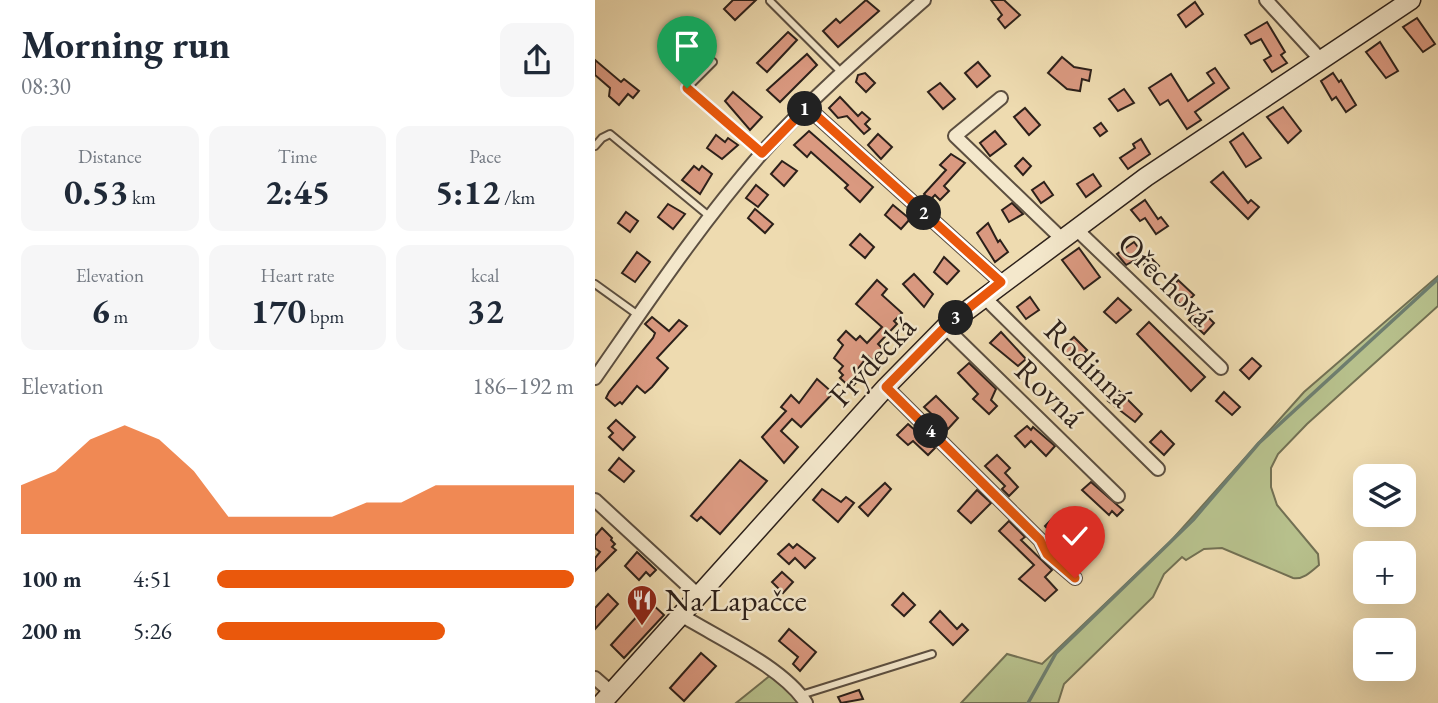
<!DOCTYPE html>
<html lang="en">
<head>
<meta charset="utf-8">
<style>
  body { margin:0; font-family:"EB Garamond",serif; background:#f6f6f7; color:#1f2937; height:100vh; display:flex; flex-direction:column; font-size:26px; white-space:nowrap }
  * { box-sizing:border-box; margin:0 }
  p { font-size:23px; color:#747a83 }
  .icon { flex:none; width:38px; height:38px; fill:none; stroke:currentColor; stroke-width:2; stroke-linecap:round; stroke-linejoin:round }
  .map { position:relative; flex:1; overflow:hidden }
  .side { display:flex; flex-direction:column; background:#fff; width:595px }
  .side>* { flex:none }
  .buttons { position:absolute; left:758px; top:464px; display:grid; gap:14px }
  .buttons a { display:grid; place-items:center; width:63px; height:63px; border-radius:14px; background:#fff; box-shadow:0 7px 28px #0002; font-size:35px }
  .pin { position:absolute; display:grid; place-items:center; width:60px; height:60px; color:#fff; margin:-72px -30px; border-radius:50% 50% 50% 0; rotate:-45deg; box-shadow:0 0 7px #0007 }
  .pin .icon { rotate:45deg }
  .km { position:absolute; width:35px; height:35px; margin:-18px; border-radius:50%; background:#222; color:#fff; font-size:19px; line-height:35px; text-align:center }
  .round { display:grid; place-items:center; flex:none; width:74px; height:74px; border-radius:14px; background:#f6f6f7 }
  .headline { display:flex; align-items:center; justify-content:space-between; height:119px; padding:0 21px }
  h1 { font-size:38px; font-weight:700; line-height:52px }
  .stats { display:grid; grid-template-columns:repeat(3,1fr); gap:10px; height:119px; padding:7px 21px }
  .stats div { display:grid; align-content:center; border-radius:14px; background:#f6f6f7; text-align:center }
  .stats b { font-size:35px; font-weight:700 }
  .stats small { font-size:19px; font-weight:400 }
  .stats p { font-size:19px }
  .chart { height:196px; padding:14px 21px }
  .chart p { display:flex; justify-content:space-between }
  .chart svg { width:100%; height:126px; margin-top:7px; fill:#ea580c; opacity:.7 }
  ul { padding:0 21px; list-style:none; font-size:23px }
  li { display:grid; grid-template-columns:112px 84px 1fr; align-items:center; height:52px }
  li i { height:18px; border-radius:9px; background:#ea580c }
  main { display:flex; flex:1; min-height:0 }
  .map>svg:first-child { display:block }
  .green { fill:#b7c08c; stroke:#727053; stroke-width:2 }
  .lines { fill:none; stroke-linecap:round; stroke-linejoin:round }
  .stream { stroke:#6e7e6f; stroke-width:3.5 }
  .building { fill:#da9980; stroke:#2c201a; stroke-width:2 }
  .lane-casing { stroke:#5c4f40; stroke-width:10 }
  .street-casing { stroke:#5c4f40; stroke-width:16 }
  .secondary-casing { stroke:#2c201a; stroke-width:21 }
  .lane { stroke:#f4e8cc; stroke-width:6 }
  .street { stroke:#f4e8cc; stroke-width:12 }
  .secondary { stroke:#f4e8cc; stroke-width:18 }
  .route-casing { stroke:#fff; stroke-width:14 }
  .route { stroke:#ea580c; stroke-width:9 }
  .labels { text-anchor:middle; stroke-width:5; stroke-linejoin:round; paint-order:stroke }
  .street-label { font-size:32px; fill:#2c201a; stroke:#f4e8cc }
  .poi-label { font-size:32px; fill:#2c201a; stroke:#f4e8cc; text-anchor:start }
</style>
</head>
<body>
<main>
<section class="side">
<div class="headline"><div><h1>Morning run</h1><p>08:30</p></div><a class="round"><svg class="icon" aria-label="share" viewBox="0 0 24 24"><path d="M12 15V3M7 8l5-5 5 5M5 13v7h14v-7"/></svg></a></div>
<div class="stats">
<div><p>Distance</p><b>0.53<small> km</small></b></div>
<div><p>Time</p><b>2:45</b></div>
<div><p>Pace</p><b>5:12<small> /km</small></b></div>
</div>
<div class="stats">
<div><p>Elevation</p><b>6<small> m</small></b></div>
<div><p>Heart rate</p><b>170<small> bpm</small></b></div>
<div><p>kcal</p><b>32</b></div>
</div>
<div class="chart"><p><span>Elevation</span>186–192 m</p>
<svg viewBox="0 0 160 44" preserveAspectRatio="none"><path d="M0 44V27L10 22L20 11L30 6L40 11L50 22L60 38L70 38L80 38L90 38L100 33L110 33L120 27L130 27L140 27L150 27L160 27V44z"/></svg>
</div>
<ul>
<li><b>100 m</b>4:51<i style="width:100%"></i></li>
<li><b>200 m</b>5:26<i style="width:64%"></i></li>
</ul>
</section>
<div class="map">
<svg width="843" height="703" viewBox="0 0 843 703">
  <rect width="100%" height="100%" fill="#eedbb0"/>
  <filter id="stains"><feTurbulence type="fractalNoise" baseFrequency=".00286" numOctaves="4"/><feColorMatrix values="0 0 0 0 .2 0 0 0 0 .09 0 0 0 0 .02 0 0 0 .5 -.17"/></filter>
  <radialGradient id="worn" r=".72"><stop offset=".6" stop-color="#630" stop-opacity="0"/><stop offset="1" stop-color="#630" stop-opacity=".3"/></radialGradient>
  <!-- green -->
  <g class="green">
    <path d="M843 276V306L712 424 683 454 676 468V487L682 505 723 554 724 565C717 571 708 580 698 578L627 548 609 549 591 560 587 557 569 574 558 597 469 684 463 703H366L412 654 447 664 575 542 709 392Z"/>
    <polygon points="177,674 205,703 141,703"/>
  </g>
  <g class="lines">
    <!-- stream -->
    <polyline class="stream" points="433,703 461,653 598,520 664,443 843,279"/>
  </g>
  <!-- building -->
  <g class="building">
    <polygon points="138,0 161,0 140,20 129,9"/>
    <polygon points="271,0 284,11 243,47 228,31 241,19 245,23"/>
    <polygon points="396,0 409,0 425,15 410,28 403,19 407,15"/>
    <polygon points="600,2 608,14 591,27 583,15"/>
    <polygon points="822,18 840,44 828,52 808,27"/>
    <polygon points="672,22 690,52 686,55 692,63 677,72 669,60 676,56 666,39 656,44 650,35"/>
    <polygon points="107,24 119,37 96,62 93,59 84,69 73,58 83,47 90,54 102,40 97,35"/>
    <polygon points="193,32 202,40 172,72 162,63"/>
    <polygon points="785,42 803,71 791,78 771,52"/>
    <polygon points="212,54 222,65 185,102 172,90"/>
    <polygon points="467,57 479,67 496,70 494,81 487,79 485,91 472,89 453,73"/>
    <polygon points="0,60 26,82 29,79 44,91 38,98 33,94 24,105 14,96 15,88 0,75"/>
    <polygon points="383,62 395,76 382,87 370,73"/>
    <polygon points="620,68 634,88 600,112 606,120 592,129 573,100 565,105 554,88 576,74 593,101 619,83 612,73"/>
    <polygon points="270,73 280,83 271,92 261,82 263,75"/>
    <polygon points="738,73 744,82 746,80 761,105 751,112 741,97 737,100 726,81"/>
    <polygon points="345,83 360,99 348,109 333,92"/>
    <polygon points="529,89 539,103 523,111 514,99"/>
    <polygon points="138,92 167,117 155,130 130,101"/>
    <polygon points="245,97 263,116 267,112 275,119 270,124 275,129 269,134 252,116 243,118 234,108"/>
    <polygon points="688,107 706,131 693,143 672,117"/>
    <polygon points="430,108 445,125 434,135 419,117"/>
    <polygon points="506,123 512,131 505,136 499,128"/>
    <polygon points="214,131 278,187 265,202 250,188 253,185 216,152 212,157 199,145"/>
    <polygon points="400,131 411,144 395,156 385,143"/>
    <polygon points="648,133 666,158 651,167 635,142"/>
    <polygon points="283,134 297,147 286,159 273,145"/>
    <polygon points="121,135 130,142 133,138 143,145 127,159 112,148"/>
    <polygon points="546,139 555,154 533,169 525,158 540,148 538,144"/>
    <polygon points="356,154 370,163 349,186 354,191 345,200 340,195 335,200 329,194 351,170 345,165"/>
    <polygon points="428,158 436,166 428,175 420,166"/>
    <polygon points="187,161 202,171 189,186 176,174"/>
    <polygon points="99,166 104,170 107,166 117,174 105,194 87,180"/>
    <polygon points="628,172 653,203 656,200 664,207 653,219 616,182"/>
    <polygon points="498,174 506,186 491,197 482,184"/>
    <polygon points="449,182 458,195 446,203 437,190"/>
    <polygon points="161,185 173,195 163,207 151,198"/>
    <polygon points="550,200 563,219 566,217 573,226 561,234 550,218 545,221 536,210"/>
    <polygon points="417,203 428,214 414,222 407,210"/>
    <polygon points="73,204 90,214 78,229 63,217"/>
    <polygon points="298,205 315,219 306,229 290,215"/>
    <polygon points="160,209 178,224 170,233 153,218"/>
    <polygon points="31,212 43,221 35,232 23,223"/>
    <polygon points="393,223 403,242 405,240 413,252 400,262 382,233"/>
    <polygon points="265,234 279,247 270,258 255,245"/>
    <polygon points="539,242 549,255 531,265 522,254"/>
    <polygon points="484,248 505,277 489,289 467,260"/>
    <polygon points="42,252 55,262 40,282 27,273"/>
    <polygon points="349,257 364,271 352,284 339,272"/>
    <polygon points="556,258 564,266 556,273 549,265"/>
    <polygon points="319,274 338,294 329,307 308,284"/>
    <polygon points="282,280 292,289 287,295 307,313 299,321 302,324 283,344 288,349 277,360 273,356 261,371 267,376 256,388 245,378 248,375 244,371 248,366 239,358 248,345 243,340 251,331 261,340 265,336 272,343 287,327 261,304"/>
    <polygon points="583,280 599,295 595,299 619,323 609,334 594,320 598,316 574,293"/>
    <polygon points="435,297 444,310 431,319 422,307"/>
    <polygon points="523,298 536,310 521,323 509,312"/>
    <polygon points="57,317 74,331 84,320 92,326 62,358 73,368 57,387 50,393 42,386 27,404 25,402 20,406 11,398 14,392 58,338 60,333 50,324"/>
    <polygon points="554,322 610,377 596,391 542,334"/>
    <polygon points="406,332 431,359 423,366 395,343"/>
    <polygon points="479,337 492,350 479,363 465,350"/>
    <polygon points="657,358 666,366 654,379 645,370"/>
    <polygon points="374,363 401,389 396,400 402,406 394,414 378,399 383,394 363,373"/>
    <polygon points="222,379 238,393 206,427 197,419 186,431 203,447 189,463 167,437 191,411 186,407 196,395 204,403"/>
    <polygon points="524,391 547,414 540,422 513,401"/>
    <polygon points="629,392 645,407 637,415 621,401"/>
    <polygon points="341,396 363,418 353,429 329,407"/>
    <polygon points="21,420 40,437 28,450 14,437 18,433 13,428"/>
    <polygon points="313,424 340,448 333,455 318,441 313,445 302,435"/>
    <polygon points="432,426 436,430 438,427 460,446 451,456 436,441 430,447 420,436"/>
    <polygon points="566,431 579,444 569,455 555,442"/>
    <polygon points="402,455 415,468 410,473 423,487 414,496 407,489 410,486 390,466"/>
    <polygon points="24,458 39,471 29,482 14,470"/>
    <polygon points="145,460 172,481 125,534 106,517 102,521 96,516"/>
    <polygon points="496,482 528,510 522,516 517,511 514,515 487,490"/>
    <polygon points="290,483 296,489 273,516 264,507"/>
    <polygon points="227,489 246,502 251,497 259,503 243,522 218,500"/>
    <polygon points="382,490 396,503 376,523 363,511"/>
    <polygon points="460,516 493,550 485,557 460,531 457,534 450,526"/>
    <polygon points="414,521 430,537 426,540 457,570 450,577 462,590 450,601 424,579 439,565 404,531"/>
    <polygon points="7,528 17,538 16,540 20,544 17,547 21,550 0,571 0,558 5,552 0,548 0,536"/>
    <polygon points="194,544 198,548 202,544 220,558 210,568 200,558 194,564 183,554"/>
    <polygon points="42,552 61,570 55,576 51,572 44,580 30,566"/>
    <polygon points="187,572 198,582 188,593 177,582"/>
    <polygon points="308,593 320,605 309,616 297,605"/>
    <polygon points="13,594 23,604 0,629 0,608"/>
    <polygon points="55,602 69,615 29,658 16,645"/>
    <polygon points="345,611 362,629 367,624 373,630 358,645 335,622"/>
    <polygon points="194,629 221,652 205,671 198,664 203,657 184,641"/>
    <polygon points="106,653 121,666 89,701 75,688"/>
    <polygon points="264,690 268,699 246,703 243,697"/>
  </g>
  <g class="lines">
    <!-- lane casing -->
    <g class="lane-casing">
      <g id="lane">
        <polyline points="175,1 246,72"/>
        <polyline points="118,62 92,88 167,153"/>
        <polyline points="0,146 7,138 15,134 114,216"/>
        <polyline points="0,284 43,315"/>
        <polyline points="206,695 337,654"/>
      </g>
    </g>
    <!-- street casing -->
    <g class="street-casing">
      <g id="street">
        <polyline points="671,0 726,60"/>
        <polyline points="406,98 360,136 466,238"/>
        <polyline points="212,107 406,282"/>
        <polyline points="480,228 626,368"/>
        <polyline points="388,296 563,469"/>
        <polyline points="350,327 523,496"/>
        <path d="M0 378C53 302 105 224 166 154 216 98 273 49 329 0"/>
        <polyline points="291,387 445,540 452,554 480,578"/>
        <polyline points="0,500 103,595"/>
        <path d="M86 615C123 638 188 667 211 703"/>
        <polyline points="0,678 16,692"/>
      </g>
    </g>
    <!-- secondary casing -->
    <g class="secondary-casing">
      <polyline id="secondary" points="7,703 291,387 350,327 551,177 816,0"/>
    </g>
    <!-- lane -->
    <use href="#lane" class="lane"/>
    <!-- street -->
    <use href="#street" class="street"/>
    <!-- secondary -->
    <use href="#secondary" class="secondary"/>
  </g>
  <g class="lines">
    <!-- route casing -->
    <g class="route-casing">
      <polyline id="route" points="92,88 167,153 212,107 406,282 350,327 291,387 445,540 452,554 480,578"/>
    </g>
    <!-- route -->
    <use href="#route" class="route"/>
  </g>
  <!-- icons -->
  <defs>
    <g id="restaurant-pin" transform="scale(1.575)"><path d="M0 17L-7.5 6A9.5 9.5 0 1 1 7.5 6Z" fill="#8f2418" stroke="#f4e8cc"/><path d="M-5-6h1v4h1v-4h1v4h1v-4h1v5L-1.5 .5V6h-2V.5L-5-1ZM5-6V6H3V1.5H1.5Q1.5-4 5-6Z" fill="#fff"/></g>
  </defs>
  <g fill-rule="evenodd">
    <use href="#restaurant-pin" x="47" y="600"/>
  </g>
  <g class="labels">
    <!-- street labels -->
    <g class="street-label">
      <text transform="translate(571 279) rotate(44)" y="11">Ořechová</text>
      <text transform="translate(277 361) rotate(-47)" y="11">Frýdecká</text>
      <text transform="translate(494 363) rotate(45)" y="11">Rodinná</text>
      <text transform="translate(455 393) rotate(44)" y="11">Rovná</text>
    </g>
    <!-- poi labels -->
    <g class="poi-label">
      <text x="70" y="611">Na Lapačce</text>
    </g>
  </g>
  <rect width="100%" height="100%" filter="url(#stains)"/>
  <rect width="100%" height="100%" fill="url(#worn)"/>
</svg>
<div class="buttons">
<a><svg class="icon" aria-label="layers" viewBox="0 0 24 24"><path d="M12 4l9 5-9 5-9-5zM3 14l9 5 9-5"/></svg></a>
<a>+</a>
<a>−</a>
</div>
<div class="pin" style="left:92px;top:88px;background:#1e9e55"><svg class="icon" aria-label="arrive" viewBox="0 0 24 24"><path d="M6 21V4h12l-3 4 3 4H6"/></svg></div>
<div class="pin" style="left:480px;top:578px;background:#d93025"><svg class="icon" aria-label="check" viewBox="0 0 24 24"><path d="M5 12l5 5 9-10"/></svg></div>
<b class="km" style="left:210px;top:109px">1</b>
<b class="km" style="left:329px;top:213px">2</b>
<b class="km" style="left:361px;top:318px">3</b>
<b class="km" style="left:336px;top:431px">4</b>
</div>
</main>
</body>
</html>
